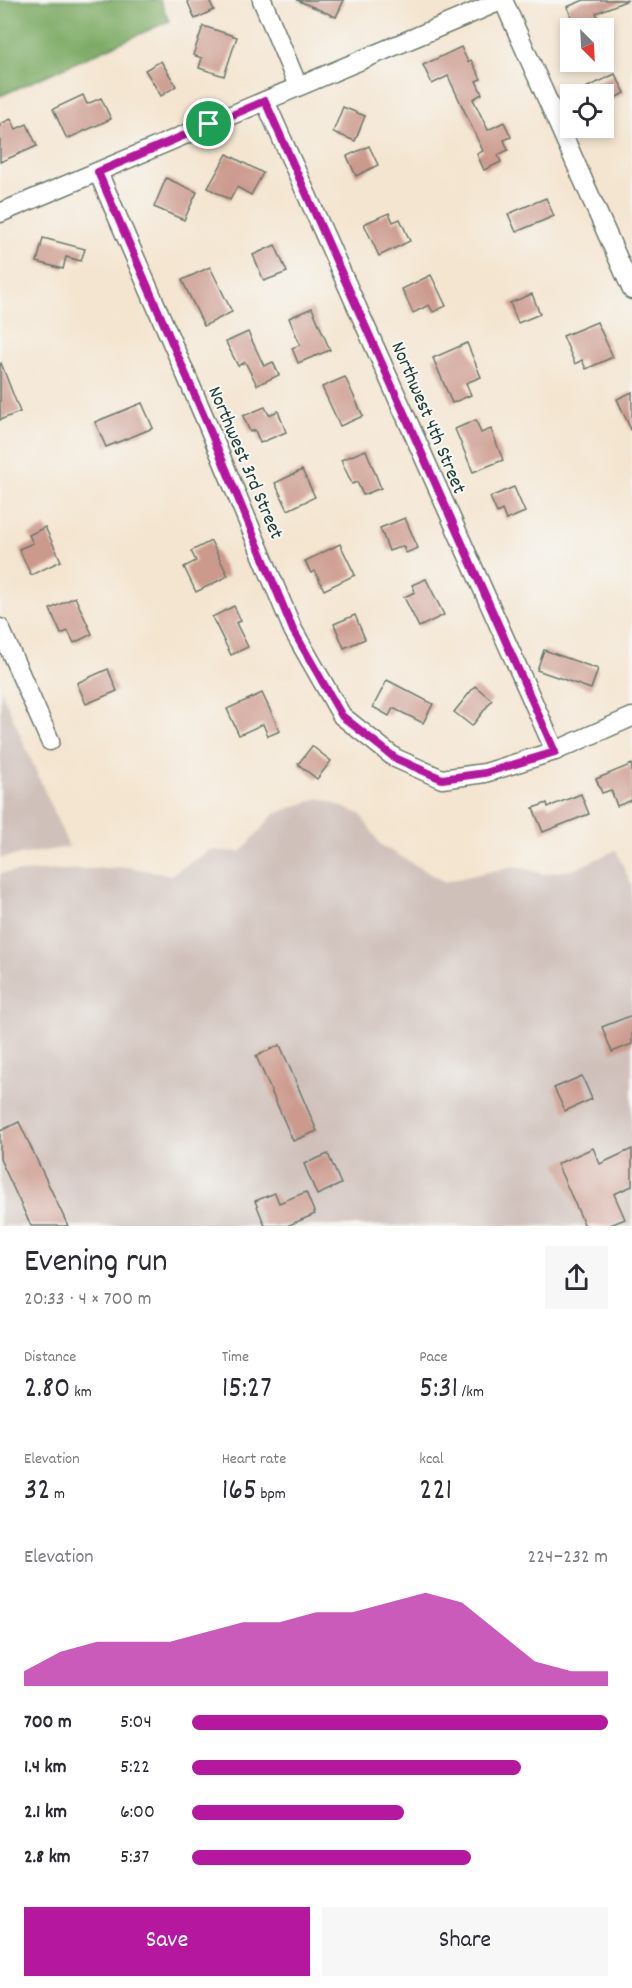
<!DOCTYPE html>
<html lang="en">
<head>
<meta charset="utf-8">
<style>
  body { margin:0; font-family:Dekko,sans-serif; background:#f7f7f7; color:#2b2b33; height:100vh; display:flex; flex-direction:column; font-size:22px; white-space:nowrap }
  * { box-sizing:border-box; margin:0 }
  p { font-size:20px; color:#7c7c81 }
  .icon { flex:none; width:33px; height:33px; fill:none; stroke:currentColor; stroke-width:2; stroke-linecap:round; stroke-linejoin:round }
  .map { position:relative; height:1226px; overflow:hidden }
  .panel { display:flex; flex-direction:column; background:#fff; flex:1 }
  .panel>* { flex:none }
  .needle { width:39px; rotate:156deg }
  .buttons { position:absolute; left:560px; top:18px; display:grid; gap:12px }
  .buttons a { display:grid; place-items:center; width:54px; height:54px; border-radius:0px; background:#fff; box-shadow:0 3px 9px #0003; font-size:30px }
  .pin { position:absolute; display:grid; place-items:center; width:51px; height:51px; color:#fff; margin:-26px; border:3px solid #fff; border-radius:50%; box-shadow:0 2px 6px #0007 }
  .round { display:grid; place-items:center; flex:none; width:63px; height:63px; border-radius:0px; background:#f7f7f7 }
  .overview { display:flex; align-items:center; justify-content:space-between; height:102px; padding:0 24px }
  h1 { font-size:33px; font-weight:600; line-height:45px }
  .metrics { display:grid; grid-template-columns:repeat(3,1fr); gap:9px; height:102px; padding:6px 24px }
  .metrics div { display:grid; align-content:center }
  .metrics b { font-size:30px; font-weight:600 }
  .metrics small { font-size:16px; font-weight:400 }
  .metrics p { font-size:16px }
  .chart { height:168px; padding:12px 24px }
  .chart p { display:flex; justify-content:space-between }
  .chart svg { width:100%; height:108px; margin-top:6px; fill:#b5179e; opacity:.7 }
  .cta { display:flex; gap:12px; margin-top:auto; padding:12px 24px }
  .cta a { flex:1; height:69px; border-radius:0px; background:#b5179e; color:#fff; font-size:24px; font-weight:600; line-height:69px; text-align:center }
  .cta a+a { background:#f7f7f7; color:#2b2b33 }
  ul { padding:0 24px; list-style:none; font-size:20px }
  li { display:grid; grid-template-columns:96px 72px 1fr; align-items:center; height:45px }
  li i { height:15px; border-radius:8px; background:#b5179e }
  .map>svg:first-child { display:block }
  .industrial { fill:#cfc0ba }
  .forest { fill:#7baa64; stroke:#4d744c; stroke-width:1.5 }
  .building { fill:#cc9a8d }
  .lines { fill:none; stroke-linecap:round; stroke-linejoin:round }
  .street-casing { stroke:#6a786b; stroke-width:21 }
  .street { stroke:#fff; stroke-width:18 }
  .route-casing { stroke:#fff; stroke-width:12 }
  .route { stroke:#b5179e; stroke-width:8 }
  .labels { text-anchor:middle; stroke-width:4.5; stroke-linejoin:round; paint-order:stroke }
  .street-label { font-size:20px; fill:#1f3d34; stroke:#f6f6f2 }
</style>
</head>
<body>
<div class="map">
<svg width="632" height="1226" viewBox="0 0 632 1226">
  <rect width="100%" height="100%" fill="#f6f6f2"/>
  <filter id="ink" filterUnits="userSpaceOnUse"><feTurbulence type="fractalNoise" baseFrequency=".0167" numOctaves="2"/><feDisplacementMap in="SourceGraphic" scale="12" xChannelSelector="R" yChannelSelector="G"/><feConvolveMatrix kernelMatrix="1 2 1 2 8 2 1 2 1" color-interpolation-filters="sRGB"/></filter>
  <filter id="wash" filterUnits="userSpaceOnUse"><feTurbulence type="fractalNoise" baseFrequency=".008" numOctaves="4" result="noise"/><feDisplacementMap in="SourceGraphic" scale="24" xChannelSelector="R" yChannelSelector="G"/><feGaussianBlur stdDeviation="1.35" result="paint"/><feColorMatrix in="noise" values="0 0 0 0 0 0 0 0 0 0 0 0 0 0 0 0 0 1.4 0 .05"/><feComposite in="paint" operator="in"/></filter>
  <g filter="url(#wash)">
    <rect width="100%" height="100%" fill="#f4e5d0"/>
    <!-- industrial -->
    <g class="industrial">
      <polygon points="0,688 69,847 0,858"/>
      <polygon points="320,798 360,814 381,845 444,882 514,866 543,874 575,869 616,850 632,886 632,1226 0,1226 0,873 129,867 171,875 210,850 241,852 274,814"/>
    </g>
    <!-- forest -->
    <polygon class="forest" points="0,0 160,0 169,21 0,96"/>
    <g id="blocks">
      <!-- building -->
      <g class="building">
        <polygon points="187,0 209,0 214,10 195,19"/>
        <polygon points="297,0 344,0 336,17"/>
        <polygon points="584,0 628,0 596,13 599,21 576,28 567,7"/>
        <polygon points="203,26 237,37 224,76 199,68 202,58 193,55"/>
        <polygon points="461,47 468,62 471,60 481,79 476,81 482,94 473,99 488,130 504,122 511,137 504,140 508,150 498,155 501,162 484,170 477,154 483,151 448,76 432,84 423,65"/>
        <polygon points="161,61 176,86 161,96 145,70"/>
        <polygon points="615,74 625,93 605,103 603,94 573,94"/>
        <polygon points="83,95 87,104 101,98 111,119 67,139 53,109"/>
        <polygon points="343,107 365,116 355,141 333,132"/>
        <polygon points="11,119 16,129 27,124 37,146 0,162 0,124"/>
        <polygon points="369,146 378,165 356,176 347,156"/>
        <polygon points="227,154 263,173 251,195 237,187 230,200 208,188"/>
        <polygon points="166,178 197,192 184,220 154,207"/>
        <polygon points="546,198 554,216 516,232 508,214"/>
        <polygon points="389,213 393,222 400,219 410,241 379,256 364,224"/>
        <polygon points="43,238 85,249 81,261 66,257 63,269 37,262"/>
        <polygon points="275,245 287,272 264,281 253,255"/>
        <polygon points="210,267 232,312 204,326 182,280"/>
        <polygon points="431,275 446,306 433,312 429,305 413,313 402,289"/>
        <polygon points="532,294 540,314 518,323 510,303"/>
        <polygon points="312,308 330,350 298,363 292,348 300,345 289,318"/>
        <polygon points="597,322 613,357 586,369 582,360 575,364 563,336"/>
        <polygon points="248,332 264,366 273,362 279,375 257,385 245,362 238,366 226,342"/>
        <polygon points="467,343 481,377 466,383 471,395 452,403 433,358"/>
        <polygon points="1,363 20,412 0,420 0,364"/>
        <polygon points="345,377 363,416 340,426 322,387"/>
        <polygon points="632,392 632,432 617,399"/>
        <polygon points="142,403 153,428 106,447 95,422"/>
        <polygon points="265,407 269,415 278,411 286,432 260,443 255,430 250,432 243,416"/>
        <polygon points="476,420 481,433 491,429 503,460 473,472 455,429"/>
        <polygon points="366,450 381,488 363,495 357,482 352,484 341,460"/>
        <polygon points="302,470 315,497 288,510 275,483"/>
        <polygon points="514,487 525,512 506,520 502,510 497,513 490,497"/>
        <polygon points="405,518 418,548 406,553 403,546 389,551 380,528"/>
        <polygon points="45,527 61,561 31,575 19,549 33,543 29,535"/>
        <polygon points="211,541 228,576 196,592 184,567 196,561 191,551"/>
        <polygon points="340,544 355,575 324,590 315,571 311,573 305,561"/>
        <polygon points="426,579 444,615 419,627 404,597 415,592 412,585"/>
        <polygon points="75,597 92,634 74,643 68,631 61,634 50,609"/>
        <polygon points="234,606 241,621 236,623 248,647 231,655 212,617"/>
        <polygon points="355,615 365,639 344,648 334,624"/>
        <polygon points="544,650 598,669 591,689 537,670"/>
        <polygon points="108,669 117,691 86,704 77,683"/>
        <polygon points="387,680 433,704 423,723 393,708 389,716 373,707"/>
        <polygon points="475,686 492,700 472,726 454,712"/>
        <polygon points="262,693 280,731 268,736 263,724 239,735 227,709"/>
        <polygon points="312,746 331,761 317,779 298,764"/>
        <polygon points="632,764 632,800 617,806 611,790 602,793 596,779"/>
        <polygon points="581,794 589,814 543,832 533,808 547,803 548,807"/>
        <polygon points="632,1015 632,1044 612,1052 602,1027"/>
        <polygon points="280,1045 317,1131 293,1141 256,1056"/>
        <polygon points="582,1076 592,1099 565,1111 554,1088"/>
        <polygon points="19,1122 68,1226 31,1226 0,1159 0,1131"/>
        <polygon points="593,1148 600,1164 632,1149 632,1186 614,1194 625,1219 608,1226 585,1226 557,1164"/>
        <polygon points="328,1154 341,1184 317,1195 304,1164"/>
        <polygon points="306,1192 315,1214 287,1226 265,1226 255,1201 275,1193 279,1203"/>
      </g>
    </g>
  </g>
  <g filter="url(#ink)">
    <use href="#blocks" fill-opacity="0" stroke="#6a786b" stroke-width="1.5"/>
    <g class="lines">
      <!-- street casing -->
      <g class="street-casing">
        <g id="street">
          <polyline points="262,0 298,86"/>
          <polyline points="503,0 632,290"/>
          <polyline points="265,101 555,751"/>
          <polyline points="98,172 206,421 293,630 342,716 395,758 442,779 485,773 555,751 632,717"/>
          <polyline points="0,213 503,0"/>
          <polyline points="0,628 50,741"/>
        </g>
      </g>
      <!-- street -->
      <use href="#street" class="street"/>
    </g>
  </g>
  <g class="lines" filter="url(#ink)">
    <!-- route casing -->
    <g class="route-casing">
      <polygon id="route" points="265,101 555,752 485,773 442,779 395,758 342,716 293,630 206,421 98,172"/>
    </g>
    <!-- route -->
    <use href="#route" class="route"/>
  </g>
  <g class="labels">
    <!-- street labels -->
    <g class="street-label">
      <text transform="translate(430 417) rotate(67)" y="7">Northwest 4th Street</text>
      <text transform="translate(247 462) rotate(67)" y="7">Northwest 3rd Street</text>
    </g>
  </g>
</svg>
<div class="buttons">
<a><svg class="needle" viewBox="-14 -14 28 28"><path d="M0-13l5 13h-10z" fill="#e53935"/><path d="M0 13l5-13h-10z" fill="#7c7c81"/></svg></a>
<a><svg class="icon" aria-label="locate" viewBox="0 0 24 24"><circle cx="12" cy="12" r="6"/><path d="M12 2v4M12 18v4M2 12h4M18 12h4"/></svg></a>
</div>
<div class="pin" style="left:209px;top:124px;background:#1e9e55"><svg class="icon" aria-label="arrive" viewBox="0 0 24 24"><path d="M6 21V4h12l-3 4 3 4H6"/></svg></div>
</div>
<section class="panel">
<div class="overview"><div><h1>Evening run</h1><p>20:33 · 4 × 700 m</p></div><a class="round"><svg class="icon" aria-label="share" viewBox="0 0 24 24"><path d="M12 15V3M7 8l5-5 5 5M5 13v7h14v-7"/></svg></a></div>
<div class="metrics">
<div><p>Distance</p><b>2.80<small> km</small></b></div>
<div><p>Time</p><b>15:27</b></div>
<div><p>Pace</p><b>5:31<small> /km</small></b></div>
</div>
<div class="metrics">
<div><p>Elevation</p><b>32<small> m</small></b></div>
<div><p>Heart rate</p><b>165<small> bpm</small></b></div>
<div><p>kcal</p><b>221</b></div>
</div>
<div class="chart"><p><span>Elevation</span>224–232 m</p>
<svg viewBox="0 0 160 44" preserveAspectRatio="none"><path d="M0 44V38L10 30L20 26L30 26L40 26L50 22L60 18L70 18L80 14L90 14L100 10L110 6L120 10L130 22L140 34L150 38L160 38V44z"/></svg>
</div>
<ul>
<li><b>700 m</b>5:04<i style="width:100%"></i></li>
<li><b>1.4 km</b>5:22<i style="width:79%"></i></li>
<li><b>2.1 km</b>6:00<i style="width:51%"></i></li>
<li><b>2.8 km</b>5:37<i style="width:67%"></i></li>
</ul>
<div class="cta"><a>Save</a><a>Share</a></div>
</section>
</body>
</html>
